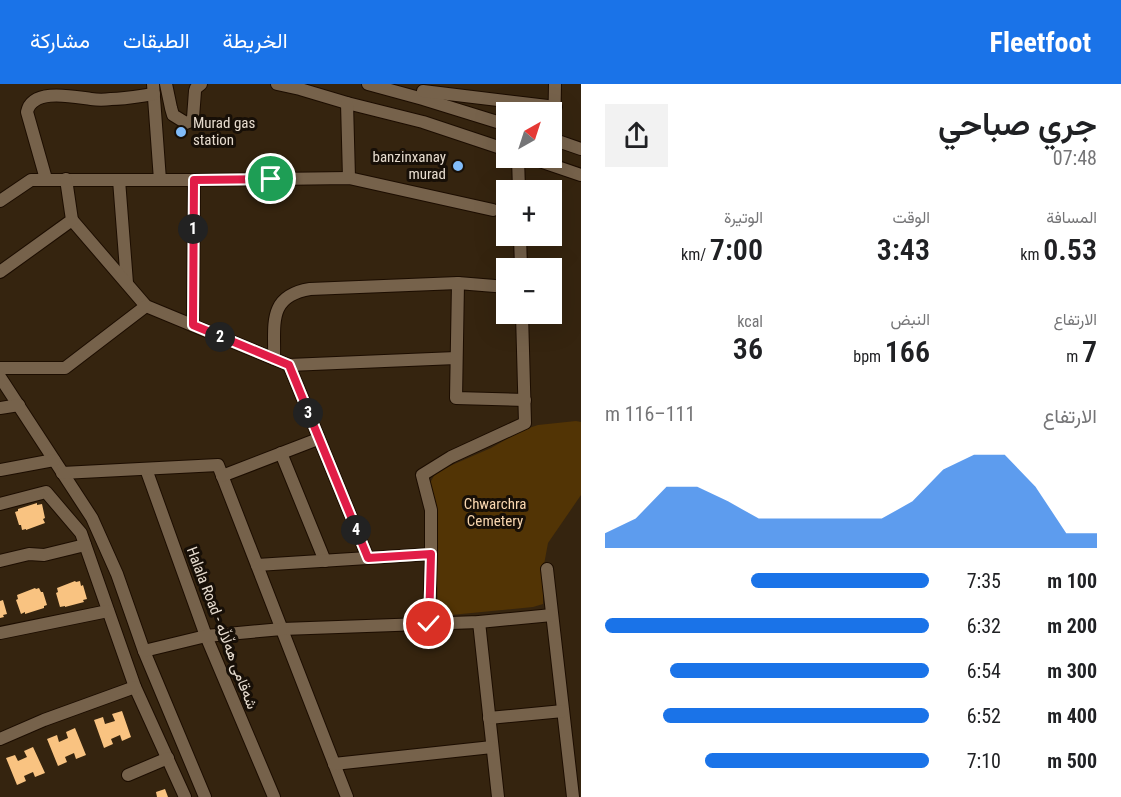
<!DOCTYPE html>
<html lang="ar">
<head>
<meta charset="utf-8">
<style>
  body { margin:0; font-family:"Roboto Condensed",Vazirmatn,sans-serif; background:#f2f2f2; color:#202124; direction:rtl; height:100vh; display:flex; flex-direction:column; font-size:22px; white-space:nowrap }
  * { box-sizing:border-box; margin:0 }
  p { font-size:20px; color:#757577 }
  .icon { flex:none; width:33px; height:33px; fill:none; stroke:currentColor; stroke-width:2; stroke-linecap:round; stroke-linejoin:round }
  .map { position:relative; flex:1; overflow:hidden; direction:ltr }
  .panel { display:flex; flex-direction:column; background:#fff; width:540px }
  .panel>* { flex:none }
  .needle { width:39px; rotate:39deg }
  .fabs { position:absolute; left:496px; top:18px; display:grid; gap:12px }
  .fabs a { display:grid; place-items:center; width:66px; height:66px; border-radius:0px; background:#fff; box-shadow:0 6px 24px #0002; font-size:30px }
  .pin { position:absolute; display:grid; place-items:center; width:51px; height:51px; color:#fff; margin:-26px; border:3px solid #fff; border-radius:50%; box-shadow:0 2px 6px #0007 }
  .km { position:absolute; width:30px; height:30px; margin:-15px; border-radius:50%; background:#222; color:#fff; font-size:16px; line-height:30px; text-align:center }
  .round { display:grid; place-items:center; flex:none; width:63px; height:63px; border-radius:0px; background:#f2f2f2 }
  .headline { display:flex; align-items:center; justify-content:space-between; height:102px; padding:0 24px }
  h1 { font-size:33px; font-weight:600; line-height:45px }
  .metrics { display:grid; grid-template-columns:repeat(3,1fr); gap:9px; height:102px; padding:6px 24px }
  .metrics div { display:grid; align-content:center }
  .metrics b { font-size:30px; font-weight:600 }
  .metrics small { font-size:16px; font-weight:400 }
  .metrics p { font-size:16px }
  .chart { height:168px; padding:12px 24px }
  .chart p { display:flex; justify-content:space-between }
  .chart svg { width:100%; height:108px; margin-top:6px; fill:#1a73e8; opacity:.7 }
  ul { padding:0 24px; list-style:none; font-size:20px }
  li { display:grid; grid-template-columns:96px 72px 1fr; align-items:center; height:45px }
  li i { height:15px; border-radius:8px; background:#1a73e8 }
  header { display:flex; align-items:center; gap:36px; box-sizing:border-box; height:84px; padding:0 30px; background:#1a73e8; color:#fff }
  header strong { font-size:28px }
  nav { display:flex; gap:33px; margin-inline-start:auto; font-size:21px }
  main { display:flex; flex:1; min-height:0 }
  .map>svg:first-child { display:block }
  .green { fill:#523405 }
  .building { fill:#f9c381 }
  .lines { fill:none; stroke-linecap:round; stroke-linejoin:round }
  .minor-casing { stroke:#1c0d00; stroke-width:14 }
  .minor { stroke:#76624b; stroke-width:12 }
  .route-casing { stroke:#fff; stroke-width:12 }
  .route { stroke:#e11d48; stroke-width:8 }
  .poi-dot { fill:#81bcfa; stroke:#170f07; stroke-width:2 }
  .labels { text-anchor:middle; stroke-width:6; stroke-linejoin:round; paint-order:stroke }
  .poi-label { font-size:15px; fill:#e6dbce; stroke:#170f07; text-anchor:start }
  .park-label { font-size:15px; fill:#f8d6af; stroke:#170f07 }
  .street-label { font-size:15px; fill:#e6dbce; stroke:#170f07 }
</style>
</head>
<body>
<header>
<strong>Fleetfoot</strong>
<nav><a>الخريطة</a><a>الطبقات</a><a>مشاركة</a></nav>
</header>
<main>
<section class="panel">
<div class="headline"><div><h1>جري صباحي</h1><p>07:48</p></div><a class="round"><svg class="icon" aria-label="share" viewBox="0 0 24 24"><path d="M12 15V3M7 8l5-5 5 5M5 13v7h14v-7"/></svg></a></div>
<div class="metrics">
<div><p>المسافة</p><b>0.53<small> km</small></b></div>
<div><p>الوقت</p><b>3:43</b></div>
<div><p>الوتيرة</p><b>7:00<small> /km</small></b></div>
</div>
<div class="metrics">
<div><p>الارتفاع</p><b>7<small> m</small></b></div>
<div><p>النبض</p><b>166<small> bpm</small></b></div>
<div><p>kcal</p><b>36</b></div>
</div>
<div class="chart"><p><span>الارتفاع</span>111–116 m</p>
<svg viewBox="0 0 160 44" preserveAspectRatio="none"><path d="M0 44V38L10 32L20 19L30 19L40 25L50 32L60 32L70 32L80 32L90 32L100 25L110 12L120 6L130 6L140 19L150 38L160 38V44z"/></svg>
</div>
<ul>
<li><b>100 m</b>7:35<i style="width:55%"></i></li>
<li><b>200 m</b>6:32<i style="width:100%"></i></li>
<li><b>300 m</b>6:54<i style="width:80%"></i></li>
<li><b>400 m</b>6:52<i style="width:82%"></i></li>
<li><b>500 m</b>7:10<i style="width:69%"></i></li>
</ul>
</section>
<div class="map">
<svg width="581" height="713" viewBox="0 0 581 713">
  <rect width="100%" height="100%" fill="#35240f"/>
  <!-- green -->
  <polygon class="green" points="576,337 581,338 581,411 548,459 543,486 543,520 533,523 451,531 441,531 438,525 435,444 429,401 436,388 491,364 523,346 538,341"/>
  <!-- building -->
  <g class="building">
    <polygon points="37,419 37,421 42,420 45,434 43,435 45,439 26,446 26,445 22,446 21,441 19,441 15,428 18,427 18,425"/>
    <polygon points="75,497 76,498 80,497 81,502 83,501 87,515 83,516 84,518 65,523 65,522 60,523 56,509 58,508 57,504"/>
    <polygon points="35,504 36,505 39,504 41,508 43,508 47,521 44,522 44,524 25,530 25,528 21,530 16,516 18,515 17,511"/>
    <polygon points="3,516 7,530 3,531 4,533 0,534 0,517"/>
    <polygon points="122,627 131,653 122,657 120,651 111,655 113,660 104,664 94,636 103,633 105,640 115,637 112,630"/>
    <polygon points="75,644 86,671 76,675 74,669 65,673 67,678 58,682 47,655 57,651 59,658 68,654 66,648"/>
    <polygon points="33,663 45,689 35,693 33,688 24,692 26,697 17,701 6,674 15,671 18,677 27,673 24,667"/>
    <polygon points="165,705 168,713 157,713 156,708"/>
  </g>
  <g class="lines">
    <!-- minor casing -->
    <g class="minor-casing">
      <g id="minor">
        <polyline points="153,0 160,96"/>
        <polyline points="166,0 171,24 173,31 186,39 191,37 193,34 195,7 196,4 201,0"/>
        <polyline points="277,0 300,5 347,19 423,38 507,66"/>
        <polyline points="368,0 423,15 507,41"/>
        <polyline points="423,7 556,23"/>
        <polyline points="347,19 349,94"/>
        <polyline points="552,55 581,65"/>
        <polyline points="554,55 555,0"/>
        <polyline points="518,74 519,106"/>
        <polyline points="531,74 581,91"/>
        <path d="M46 95 27 28C32 3 75 13 91 15 98 16 104 16 111 15 125 15 140 12 154 10"/>
        <polyline points="119,96 127,199"/>
        <polyline points="0,117 31,96 194,96 349,94 493,126"/>
        <polyline points="72,136 146,222 289,281 456,274"/>
        <polyline points="520,152 521,184"/>
        <polyline points="0,188 72,136 66,95"/>
        <polyline points="458,199 456,314 525,316"/>
        <polyline points="193,241 194,96"/>
        <path d="M274 275C275 241 267 212 310 205L458 199 507 203"/>
        <polyline points="289,281 368,474"/>
        <polyline points="0,284 65,284 146,222"/>
        <polyline points="0,293 92,434 117,490 144,567 205,713"/>
        <polyline points="0,324 19,321"/>
        <polyline points="281,369 325,477"/>
        <polyline points="146,385 206,552 274,713"/>
        <polyline points="0,386 54,376"/>
        <polyline points="62,389 218,381 347,713"/>
        <polyline points="222,392 318,355"/>
        <polyline points="0,420 46,408 81,449 135,603 185,713"/>
        <polyline points="0,477 29,470 44,471 85,461"/>
        <polyline points="257,481 431,470"/>
        <polyline points="547,485 573,713"/>
        <polyline points="479,538 498,713"/>
        <polyline points="429,540 431,470 431,426 422,391 451,373 525,339 522,230"/>
        <polyline points="0,549 108,527"/>
        <polyline points="144,567 206,552 282,545 479,538 552,531"/>
        <polyline points="489,634 563,627"/>
        <polyline points="0,655 44,636 135,603"/>
        <polyline points="334,680 492,663"/>
        <polyline points="128,691 168,674"/>
      </g>
    </g>
    <!-- minor -->
    <use href="#minor" class="minor"/>
  </g>
  <g class="lines">
    <!-- route casing -->
    <g class="route-casing">
      <polyline id="route" points="271,95 194,96 193,241 289,281 368,474 431,470 429,540"/>
    </g>
    <!-- route -->
    <use href="#route" class="route"/>
  </g>
  <!-- markers -->
  <g class="poi-dot">
    <circle cx="181" cy="48" r="6"/>
    <circle cx="458" cy="82" r="6"/>
  </g>
  <g class="labels">
    <!-- poi labels -->
    <g class="poi-label">
      <text x="193" y="44">Murad gas<tspan x="193" dy="17">station</tspan></text>
      <text x="446" y="78" text-anchor="end">banzinxanay<tspan x="446" dy="17">murad</tspan></text>
    </g>
    <!-- park labels -->
    <g class="park-label">
      <text x="495" y="425">Chwarchra<tspan x="495" dy="17">Cemetery</tspan></text>
    </g>
    <!-- street labels -->
    <g class="street-label">
      <text transform="translate(222 544) rotate(69)" y="5">Halala Road - شەقامی هەڵاڵە</text>
    </g>
  </g>
</svg>
<div class="fabs">
<a><svg class="needle" viewBox="-14 -14 28 28"><path d="M0-13l5 13h-10z" fill="#e53935"/><path d="M0 13l5-13h-10z" fill="#757577"/></svg></a>
<a>+</a>
<a>−</a>
</div>
<div class="pin" style="left:271px;top:95px;background:#1e9e55"><svg class="icon" aria-label="arrive" viewBox="0 0 24 24"><path d="M6 21V4h12l-3 4 3 4H6"/></svg></div>
<div class="pin" style="left:429px;top:540px;background:#d93025"><svg class="icon" aria-label="check" viewBox="0 0 24 24"><path d="M5 12l5 5 9-10"/></svg></div>
<b class="km" style="left:193px;top:145px">1</b>
<b class="km" style="left:220px;top:253px">2</b>
<b class="km" style="left:308px;top:329px">3</b>
<b class="km" style="left:356px;top:446px">4</b>
</div>
</main>
</body>
</html>
